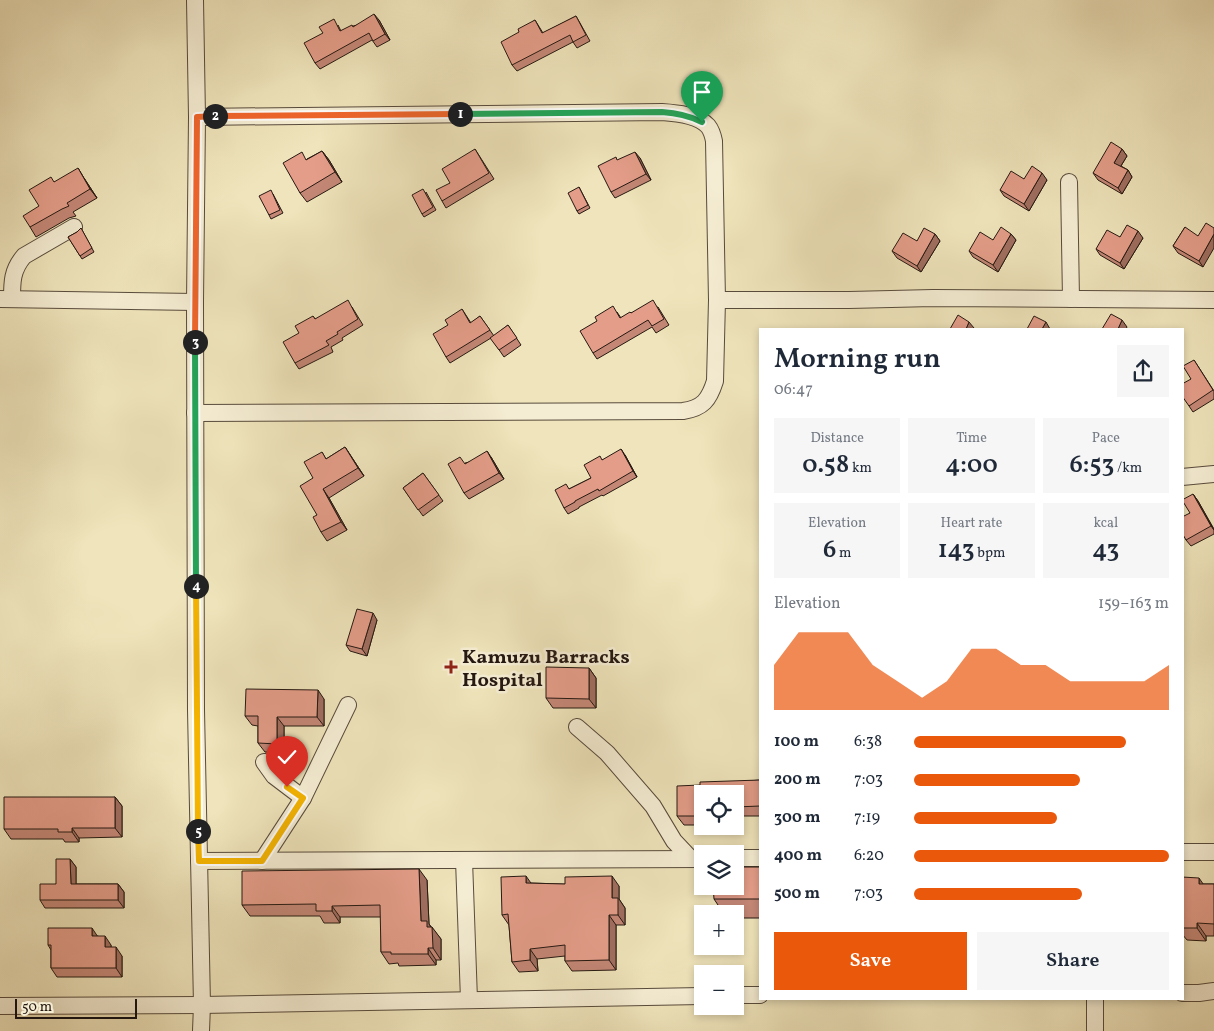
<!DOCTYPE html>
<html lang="en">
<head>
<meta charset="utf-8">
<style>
  body { margin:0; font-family:Vollkorn,serif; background:#f6f6f7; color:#1f2937; height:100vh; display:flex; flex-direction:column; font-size:19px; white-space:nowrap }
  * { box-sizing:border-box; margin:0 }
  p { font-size:16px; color:#747a83 }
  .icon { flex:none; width:28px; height:28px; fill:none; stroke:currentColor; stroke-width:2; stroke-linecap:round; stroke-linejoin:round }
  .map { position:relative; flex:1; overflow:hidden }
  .side { position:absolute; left:759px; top:328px; width:425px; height:672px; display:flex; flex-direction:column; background:#fff; border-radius:0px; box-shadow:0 2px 8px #0003 }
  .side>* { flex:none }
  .fabs { position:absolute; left:694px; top:785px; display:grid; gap:10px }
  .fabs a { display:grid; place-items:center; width:50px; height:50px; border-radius:0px; background:#fff; box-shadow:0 2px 8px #0003; font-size:25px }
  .scale { position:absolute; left:15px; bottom:12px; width:122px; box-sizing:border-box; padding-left:5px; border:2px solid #251811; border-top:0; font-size:14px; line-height:18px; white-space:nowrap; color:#251811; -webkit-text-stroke:4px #f5edd3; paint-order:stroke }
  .pin { position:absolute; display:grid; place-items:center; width:42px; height:42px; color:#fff; margin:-51px -21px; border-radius:50% 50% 50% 0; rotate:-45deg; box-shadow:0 0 5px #0007 }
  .pin .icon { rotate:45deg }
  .km { position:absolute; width:25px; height:25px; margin:-12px; border-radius:50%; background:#222; color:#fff; font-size:14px; line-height:25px; text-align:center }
  .round { display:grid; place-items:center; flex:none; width:52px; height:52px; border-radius:0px; background:#f6f6f7 }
  .summary { display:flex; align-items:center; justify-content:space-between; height:85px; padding:0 15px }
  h1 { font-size:28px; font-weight:600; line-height:38px }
  .figures { display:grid; grid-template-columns:repeat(3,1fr); gap:8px; height:85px; padding:5px 15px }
  .figures div { display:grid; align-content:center; border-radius:0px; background:#f6f6f7; text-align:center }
  .figures b { font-size:25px; font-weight:600 }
  .figures small { font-size:14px; font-weight:400 }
  .figures p { font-size:14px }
  .chart { height:140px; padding:10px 15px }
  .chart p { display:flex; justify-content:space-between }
  .chart svg { width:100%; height:90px; margin-top:5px; fill:#ea580c; opacity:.7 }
  .cta { display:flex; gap:10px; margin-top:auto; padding:10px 15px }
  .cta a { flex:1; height:58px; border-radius:0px; background:#ea580c; color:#fff; font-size:20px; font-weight:600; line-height:58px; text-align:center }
  .cta a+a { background:#f6f6f7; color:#1f2937 }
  ul { padding:0 15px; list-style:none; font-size:16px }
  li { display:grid; grid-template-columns:80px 60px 1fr; align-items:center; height:38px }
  li i { height:12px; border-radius:6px; background:#ea580c }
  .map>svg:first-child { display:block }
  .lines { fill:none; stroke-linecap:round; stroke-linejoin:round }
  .minor-casing { stroke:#584b3c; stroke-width:18 }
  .minor { stroke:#f5edd3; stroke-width:16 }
  .wall { fill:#c48776; stroke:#251811 }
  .shaded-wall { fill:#a06e60; stroke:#251811 }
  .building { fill:#e49d89; stroke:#251811 }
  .split-1-casing { stroke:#fff; stroke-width:10 }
  .split-2-casing { stroke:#fff; stroke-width:10 }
  .split-3-casing { stroke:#fff; stroke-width:10 }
  .split-4-casing { stroke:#fff; stroke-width:10 }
  .split-5-casing { stroke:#fff; stroke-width:10 }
  .split-6-casing { stroke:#fff; stroke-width:10 }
  .split-1 { stroke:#22a559; stroke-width:6 }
  .split-2 { stroke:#f0652b; stroke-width:6 }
  .split-3 { stroke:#f0652b; stroke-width:6 }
  .split-4 { stroke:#22a559; stroke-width:6 }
  .split-5 { stroke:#f5b400; stroke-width:6 }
  .split-6 { stroke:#f5b400; stroke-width:6 }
  .poi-dot { fill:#8f2418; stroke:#f5edd3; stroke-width:2 }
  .labels { text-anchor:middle; stroke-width:5; stroke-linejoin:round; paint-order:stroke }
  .poi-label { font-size:20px; font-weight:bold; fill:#251811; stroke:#f5edd3; text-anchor:start }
</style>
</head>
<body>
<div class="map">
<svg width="1214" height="1031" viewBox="0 0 1214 1031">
  <rect width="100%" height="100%" fill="#efe4bb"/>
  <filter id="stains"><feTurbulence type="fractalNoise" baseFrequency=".004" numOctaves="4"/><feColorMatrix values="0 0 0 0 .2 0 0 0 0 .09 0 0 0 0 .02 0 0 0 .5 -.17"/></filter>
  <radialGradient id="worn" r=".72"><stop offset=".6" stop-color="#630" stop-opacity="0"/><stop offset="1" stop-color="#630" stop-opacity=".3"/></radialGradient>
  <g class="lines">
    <!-- minor casing -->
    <g class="minor-casing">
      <g id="minor">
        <polyline points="195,0 197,117 195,302 196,710 202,1005 201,1031"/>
        <polyline points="1069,182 1071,299"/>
        <polyline points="0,299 195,302"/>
        <path d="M12 299C12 282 12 270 24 256L74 227"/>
        <polyline points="717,300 849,300 933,298 1214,300"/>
        <path d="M195 413 683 411C703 408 709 400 715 381L717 300 714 141C713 136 712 131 708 126 698 115 677 113 662 112L197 117"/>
        <polyline points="1182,477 1214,474"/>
        <polyline points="577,727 607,753 653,806 674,841 691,859"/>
        <polyline points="264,762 274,776 303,798"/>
        <polyline points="1182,852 1214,852"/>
        <polyline points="735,858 760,858"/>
        <polyline points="464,860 469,1000"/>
        <polyline points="199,861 702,859"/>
        <polyline points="262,861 303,798 348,705"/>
        <polyline points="1182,993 1199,993 1214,991"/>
        <polyline points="735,995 760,995"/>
        <polyline points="1095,999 1095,1031"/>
        <polyline points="0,1006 202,1005 702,996"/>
      </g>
    </g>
    <!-- minor -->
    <use href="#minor" class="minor"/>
  </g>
  <!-- wall -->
  <g class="wall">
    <polygon points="576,16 580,23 590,41 577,48 573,42 517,71 512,65 519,32 535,20 543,33"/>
    <polygon points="379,20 390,40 377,47 372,40 320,69 315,63 338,25 341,31 353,26"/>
    <polygon points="475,149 494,179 446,208 442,201 450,183"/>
    <polygon points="1122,149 1127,156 1121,166 1128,170 1132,177 1122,194 1098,180 1093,173"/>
    <polygon points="322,151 329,160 342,182 307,202 300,193 307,159"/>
    <polygon points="640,158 651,180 615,198 611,192 618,160"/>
    <polygon points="84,178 97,198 73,212 76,216 69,218 36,237 30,227 54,182"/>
    <polygon points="1024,179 1047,180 1029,211 1004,196 1000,190"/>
    <polygon points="579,187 590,208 579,214 577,211"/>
    <polygon points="426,192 436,210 424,217 422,214"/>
    <polygon points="273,194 283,213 271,219 269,215"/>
    <polygon points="1185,227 1203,267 1178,253 1173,246"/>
    <polygon points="81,228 94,252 82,259 68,237 77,232"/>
    <polygon points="935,234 940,241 921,272 897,258 892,251 917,241"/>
    <polygon points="1011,234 1016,240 998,272 973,257 969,251 993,240"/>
    <polygon points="1120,237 1143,238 1124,269 1100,255 1096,249"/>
    <polygon points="352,307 363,325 342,338 343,340 331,347 333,352 299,369 295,363 313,316 315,319"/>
    <polygon points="658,307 669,325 656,333 652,327 597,359 593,353 617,312 621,318 631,313"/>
    <polygon points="462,309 471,323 480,316 494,336 508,325 521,345 504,357 491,338 450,363 446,357 448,325"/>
    <polygon points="1194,360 1214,391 1214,399 1193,412 1189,406 1191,379"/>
    <polygon points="345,447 364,476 329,498 347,530 327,541 321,532 317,515 313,478 322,452 326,459"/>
    <polygon points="625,455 637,477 603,496 602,495 579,507 579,508 568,514 564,508 569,489 591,478 602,460"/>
    <polygon points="491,457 504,479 469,499 464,493 465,463"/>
    <polygon points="423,473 443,501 423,516 403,488"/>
    <polygon points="1193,494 1198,501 1214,529 1214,534 1191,546 1186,540 1190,513"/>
    <polygon points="377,620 367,656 350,651 346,645"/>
    <polygon points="589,668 596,678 596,708 553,708 546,698"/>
    <polygon points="324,699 324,726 284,726 284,753 265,752 258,743 258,726 252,725 245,716"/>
    <polygon points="760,780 760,816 735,816 735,794 702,794 702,825 684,825 677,816 700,785"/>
    <polygon points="115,797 122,806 122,837 79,838 79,842 65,842 63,839 11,839 4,829"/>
    <polygon points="70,859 76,867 76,884 118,884 124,892 124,908 45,908 40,900 56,884"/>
    <polygon points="760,867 760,918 735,918 735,914 724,914 714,899"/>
    <polygon points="1182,877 1203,884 1214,884 1214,936 1206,936 1206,941 1187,940 1182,934"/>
    <polygon points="427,880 429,924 441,939 441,960 436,960 436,965 399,966 398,963 389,964 381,952 381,917 340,917 340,923 324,923 320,916 250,916 242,905"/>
    <polygon points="531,883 619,886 619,899 625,908 625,925 616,925 616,970 572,971 565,961 565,956 537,959 538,971 519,972 512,962 509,925 502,915"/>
    <polygon points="98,936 111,945 111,947 122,956 122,977 57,977 51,968 51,950 48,945"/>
  </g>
  <!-- shaded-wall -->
  <g class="shaded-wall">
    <polygon points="374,14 379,20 390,40 385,34"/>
    <polygon points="1122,149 1127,156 1119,169 1114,163"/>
    <polygon points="322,151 329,160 342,182 335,172"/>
    <polygon points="635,152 640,158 651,180 646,174"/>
    <polygon points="78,168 84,178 97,198 90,189"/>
    <polygon points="1128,170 1132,177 1122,194 1118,188"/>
    <polygon points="1042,173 1047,180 1029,211 1024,204"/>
    <polygon points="1138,231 1143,238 1124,269 1120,263"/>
    <polygon points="935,234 940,241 921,272 917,266"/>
    <polygon points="1011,234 1016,240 998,272 993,265"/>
    <polygon points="1214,234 1214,248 1203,267 1199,261"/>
    <polygon points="1122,320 1127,327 1126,329 1118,329"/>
    <polygon points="969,322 974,328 974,329 966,329"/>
    <polygon points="1046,322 1050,329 1042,329"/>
    <polygon points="345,447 351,456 364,476 358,468"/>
    <polygon points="621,449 625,455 637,477 633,471"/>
    <polygon points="487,451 491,457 504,479 499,473"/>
    <polygon points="323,489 329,498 347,530 341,522"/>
    <polygon points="1193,494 1198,501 1214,530 1211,526"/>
    <polygon points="373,613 377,620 367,656 362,649"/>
    <polygon points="589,668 596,678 596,708 589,699"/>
    <polygon points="318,690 324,699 324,726 317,717"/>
    <polygon points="277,717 284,726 284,753 277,744"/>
    <polygon points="115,797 122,806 122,837 115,828"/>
    <polygon points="697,808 702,816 702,823 698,816"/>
    <polygon points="72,828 79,838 79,842 72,832"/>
    <polygon points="70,859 76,867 76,892 71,884"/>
    <polygon points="419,869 427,880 429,924 432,929 432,927 441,939 441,960 433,948 421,921"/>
    <polygon points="526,876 533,886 526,883"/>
    <polygon points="612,876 619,886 619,899 625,908 625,925 618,915 612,898"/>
    <polygon points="1199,878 1208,891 1199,884"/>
    <polygon points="118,884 124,892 124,908 118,900"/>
    <polygon points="332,906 340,917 340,923 332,911"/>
    <polygon points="609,915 616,925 616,970 609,960"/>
    <polygon points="1197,923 1206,936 1206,941 1197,928"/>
    <polygon points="92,928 98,937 92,936"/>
    <polygon points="105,936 111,945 111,956 105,947"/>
    <polygon points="116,947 122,956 122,977 116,968"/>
    <polygon points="428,948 436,960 436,965 428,954"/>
    <polygon points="530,949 537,959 538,971 530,960"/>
  </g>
  <!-- building -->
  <g class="building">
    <polygon points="374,14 385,34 373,41 369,33 315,63 304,43 323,33 319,27 334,19 340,31 352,25 353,27"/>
    <polygon points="576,16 586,35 573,42 570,35 512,65 501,42 519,32 518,29 535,20 542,33"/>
    <polygon points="1111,142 1122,149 1114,163 1128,170 1118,188 1093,173"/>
    <polygon points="475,149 489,173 442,201 436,190 450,183 442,169"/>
    <polygon points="322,151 335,172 300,193 283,163 302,152 306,160"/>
    <polygon points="635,152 646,174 611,192 598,166 616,157 617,160"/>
    <polygon points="1032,166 1042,173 1024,204 1000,190 1011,171 1024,179"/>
    <polygon points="78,168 90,189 67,203 69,206 62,209 30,227 23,216 39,206 29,190 51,177 54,182"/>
    <polygon points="579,187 588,205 577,211 568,193"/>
    <polygon points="423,189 433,207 422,214 412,195"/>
    <polygon points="271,190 280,210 269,215 259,196"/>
    <polygon points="1206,223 1214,228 1214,234 1199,261 1173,246 1185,227 1198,236"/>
    <polygon points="1127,225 1138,231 1120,263 1096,249 1107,230 1120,237"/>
    <polygon points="1001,227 1011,234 993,265 969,251 980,232 993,240"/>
    <polygon points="81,228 92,248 80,256 68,237 77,232"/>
    <polygon points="924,228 935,234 917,266 892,251 903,233 917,241"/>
    <polygon points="348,300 358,319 337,332 338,334 326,341 329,345 295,363 283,342 299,333 295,326 313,316 315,319"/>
    <polygon points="653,300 664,319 652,326 648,320 593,353 580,331 597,321 595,317 613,306 620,318 630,312 631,313"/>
    <polygon points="462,309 470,323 480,316 490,330 446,357 433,334 448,325 445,320"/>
    <polygon points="1111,314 1122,320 1118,329 1102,329"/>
    <polygon points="958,315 969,322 966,329 950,329"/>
    <polygon points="1034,316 1046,322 1042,329 1027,329"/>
    <polygon points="508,325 517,338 499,350 490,338"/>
    <polygon points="1194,360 1213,390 1189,406 1182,396 1182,384 1191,379 1183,366"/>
    <polygon points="345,447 358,468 323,489 341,522 321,532 313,517 317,515 300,486 313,478 304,462 322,452 326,459"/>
    <polygon points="621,449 633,471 599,491 598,489 575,501 575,502 564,508 555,490 566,484 569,489 591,478 584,465 600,456 602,460"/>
    <polygon points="487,451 499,473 464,493 448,464 460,457 465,464"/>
    <polygon points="423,473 439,495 418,510 403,488"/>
    <polygon points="1193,494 1211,526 1186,540 1182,533 1182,517 1190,513 1182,500"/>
    <polygon points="357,609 373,613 362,649 346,645"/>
    <polygon points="546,667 589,668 589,699 546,698"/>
    <polygon points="246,689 318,690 317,717 277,717 277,744 258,743 258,716 245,716"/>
    <polygon points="760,780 760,806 735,807 735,794 702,794 702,808 697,808 698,816 677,816 677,786 700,785 700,782"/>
    <polygon points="4,797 115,797 115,828 72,828 72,832 58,832 58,829 4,829"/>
    <polygon points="56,859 70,859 71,884 118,884 118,900 40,900 40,884 56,884"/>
    <polygon points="735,867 760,867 760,899 714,899 713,886 735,886"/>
    <polygon points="419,869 421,921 427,921 427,927 432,927 433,948 428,948 428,954 391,954 391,952 381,952 380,905 332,906 332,911 316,911 316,904 242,905 242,871"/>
    <polygon points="526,876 526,883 565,884 565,877 612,876 612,898 618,898 618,915 609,915 609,960 565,961 565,945 530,949 530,960 512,962 508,914 502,915 501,877"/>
    <polygon points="1182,877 1199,878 1199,884 1214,884 1214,924 1197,923 1197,928 1182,928"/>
    <polygon points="48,928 92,928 92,936 105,936 105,947 116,947 116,968 51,968 51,945 48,945"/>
  </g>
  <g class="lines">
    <!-- split-1 casing -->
    <g class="split-1-casing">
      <path id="split-1" d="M460 114 662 112C677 113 688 115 702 122"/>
    </g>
    <!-- split-2 casing -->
    <g class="split-2-casing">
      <polyline id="split-2" points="215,116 460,114"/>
    </g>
    <!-- split-3 casing -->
    <g class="split-3-casing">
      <polyline id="split-3" points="195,342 197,117 215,116"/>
    </g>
    <!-- split-4 casing -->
    <g class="split-4-casing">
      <polyline id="split-4" points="195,342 196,586"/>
    </g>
    <!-- split-5 casing -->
    <g class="split-5-casing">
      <polyline id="split-5" points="196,586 198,831"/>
    </g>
    <!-- split-6 casing -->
    <g class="split-6-casing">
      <polyline id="split-6" points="198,831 199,861 262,861 303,798 287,787"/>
    </g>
    <!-- split-1 -->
    <use href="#split-1" class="split-1"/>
    <!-- split-2 -->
    <use href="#split-2" class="split-2"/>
    <!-- split-3 -->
    <use href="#split-3" class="split-3"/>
    <!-- split-4 -->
    <use href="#split-4" class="split-4"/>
    <!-- split-5 -->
    <use href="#split-5" class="split-5"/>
    <!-- split-6 -->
    <use href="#split-6" class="split-6"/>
  </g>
  <!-- markers -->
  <path class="poi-dot" d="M448.5 659.5h5v5h5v5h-5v5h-5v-5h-5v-5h5z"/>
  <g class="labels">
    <!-- poi labels -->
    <g class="poi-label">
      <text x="462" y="663">Kamuzu Barracks<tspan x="462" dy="23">Hospital</tspan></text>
    </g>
  </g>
  <rect width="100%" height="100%" filter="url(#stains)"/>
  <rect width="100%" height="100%" fill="url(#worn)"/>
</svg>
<div class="fabs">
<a><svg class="icon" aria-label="locate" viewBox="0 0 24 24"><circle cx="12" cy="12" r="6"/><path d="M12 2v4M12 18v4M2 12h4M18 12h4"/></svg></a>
<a><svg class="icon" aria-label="layers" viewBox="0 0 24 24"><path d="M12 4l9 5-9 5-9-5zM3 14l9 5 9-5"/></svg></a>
<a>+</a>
<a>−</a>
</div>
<div class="scale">50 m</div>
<div class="pin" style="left:702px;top:122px;background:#1e9e55"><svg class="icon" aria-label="arrive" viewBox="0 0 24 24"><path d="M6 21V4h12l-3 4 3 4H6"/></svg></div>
<div class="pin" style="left:287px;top:787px;background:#d93025"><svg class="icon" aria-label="check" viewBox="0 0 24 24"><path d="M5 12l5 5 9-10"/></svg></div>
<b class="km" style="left:460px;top:114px">1</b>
<b class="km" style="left:215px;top:116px">2</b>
<b class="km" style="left:195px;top:342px">3</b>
<b class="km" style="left:196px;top:586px">4</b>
<b class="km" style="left:198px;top:831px">5</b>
<section class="side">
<div class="summary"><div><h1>Morning run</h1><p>06:47</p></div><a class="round"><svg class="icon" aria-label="share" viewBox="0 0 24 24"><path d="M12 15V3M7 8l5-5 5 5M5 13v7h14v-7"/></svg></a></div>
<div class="figures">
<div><p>Distance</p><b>0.58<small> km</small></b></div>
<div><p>Time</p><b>4:00</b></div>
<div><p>Pace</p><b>6:53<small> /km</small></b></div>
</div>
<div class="figures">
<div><p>Elevation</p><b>6<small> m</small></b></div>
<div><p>Heart rate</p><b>143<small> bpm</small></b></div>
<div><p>kcal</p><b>43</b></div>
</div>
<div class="chart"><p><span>Elevation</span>159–163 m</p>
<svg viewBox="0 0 160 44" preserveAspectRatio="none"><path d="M0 44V22L10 6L20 6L30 6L40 22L50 30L60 38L70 30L80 14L90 14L100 22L110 22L120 30L130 30L140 30L150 30L160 22V44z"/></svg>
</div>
<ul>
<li><b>100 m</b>6:38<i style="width:83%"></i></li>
<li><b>200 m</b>7:03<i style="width:65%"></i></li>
<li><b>300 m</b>7:19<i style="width:56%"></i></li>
<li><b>400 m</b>6:20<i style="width:100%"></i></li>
<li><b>500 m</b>7:03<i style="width:66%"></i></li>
</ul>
<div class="cta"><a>Save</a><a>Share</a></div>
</section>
</div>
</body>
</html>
